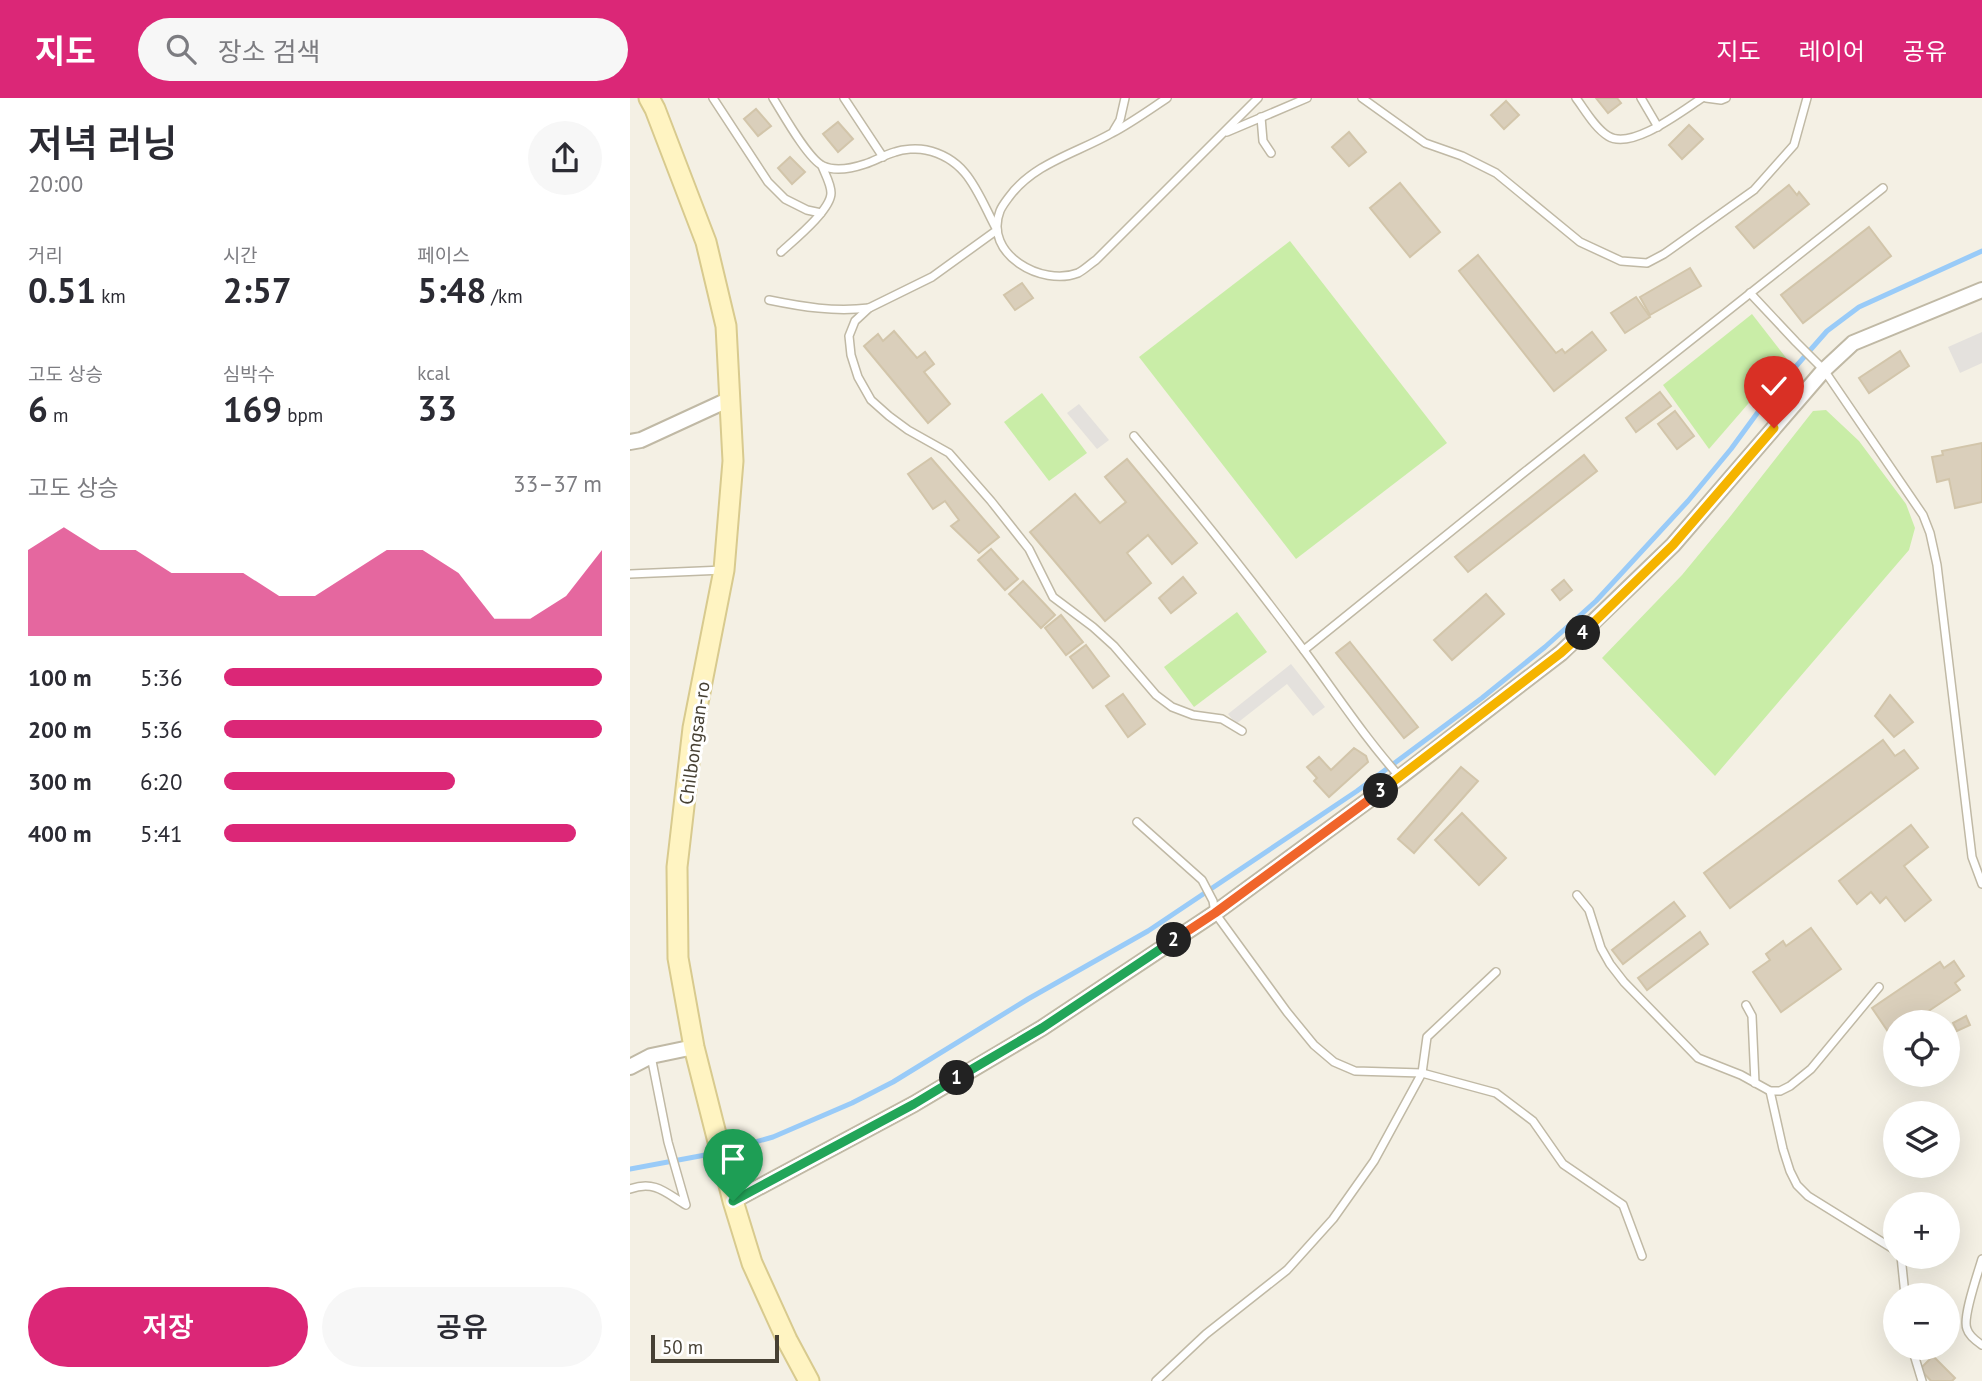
<!DOCTYPE html>
<html lang="ko">
<head>
<meta charset="utf-8">
<style>
  body { margin:0; font-family:"PT Sans","Noto Sans KR",sans-serif; background:#f7f7f7; color:#2b2b33; height:100vh; display:flex; flex-direction:column; font-size:26px; white-space:nowrap }
  * { box-sizing:border-box; margin:0 }
  p { font-size:23px; color:#7c7c81 }
  .icon { flex:none; width:38px; height:38px; fill:none; stroke:currentColor; stroke-width:2; stroke-linecap:round; stroke-linejoin:round }
  .map { position:relative; flex:1; overflow:hidden }
  .side { display:flex; flex-direction:column; background:#fff; width:630px }
  .side>* { flex:none }
  .fabs { position:absolute; left:1253px; top:912px; display:grid; gap:14px }
  .fabs a { display:grid; place-items:center; width:77px; height:77px; border-radius:50%; background:#fff; box-shadow:0 7px 28px #0002; font-size:35px }
  .scale { position:absolute; left:21px; bottom:18px; width:128px; box-sizing:border-box; padding-left:7px; border:4px solid #464033; border-top:0; font-size:19px; line-height:24px; white-space:nowrap; color:#464033; -webkit-text-stroke:5px #fff; paint-order:stroke }
  .pin { position:absolute; display:grid; place-items:center; width:60px; height:60px; color:#fff; margin:-72px -30px; border-radius:50% 50% 50% 0; rotate:-45deg; box-shadow:0 0 7px #0007 }
  .pin .icon { rotate:45deg }
  .km { position:absolute; width:35px; height:35px; margin:-18px; border-radius:50%; background:#222; color:#fff; font-size:19px; line-height:35px; text-align:center }
  .round { display:grid; place-items:center; flex:none; width:74px; height:74px; border-radius:37px; background:#f7f7f7 }
  .head { display:flex; align-items:center; justify-content:space-between; height:119px; padding:0 28px }
  h1 { font-size:38px; font-weight:600; line-height:52px }
  .figures { display:grid; grid-template-columns:repeat(3,1fr); gap:10px; height:119px; padding:7px 28px }
  .figures div { display:grid; align-content:center }
  .figures b { font-size:35px; font-weight:600 }
  .figures small { font-size:19px; font-weight:400 }
  .figures p { font-size:19px }
  .chart { height:196px; padding:14px 28px }
  .chart p { display:flex; justify-content:space-between }
  .chart svg { width:100%; height:126px; margin-top:7px; fill:#db2777; opacity:.7 }
  .button { display:flex; gap:14px; margin-top:auto; padding:14px 28px }
  .button a { flex:1; height:80px; border-radius:42px; background:#db2777; color:#fff; font-size:28px; font-weight:600; line-height:80px; text-align:center }
  .button a+a { background:#f7f7f7; color:#2b2b33 }
  ul { padding:0 28px; list-style:none; font-size:23px }
  li { display:grid; grid-template-columns:112px 84px 1fr; align-items:center; height:52px }
  li i { height:18px; border-radius:9px; background:#db2777 }
  header { display:flex; align-items:center; gap:42px; box-sizing:border-box; height:98px; padding:0 35px; background:#db2777; color:#fff }
  header strong { font-size:33px }
  nav { display:flex; gap:38px; margin-inline-start:auto; font-size:24px }
  .search { width:490px; height:63px; background:#f7f7f7; display:flex; align-items:center; gap:18px; box-sizing:border-box; padding:0 24px; border-radius:38px; color:#7c7c81; font-size:26px }
  main { display:flex; flex:1; min-height:0 }
  .map>svg:first-child { display:block }
  .green { fill:#c9eda7 }
  .parking { fill:#e4e1dd }
  .lines { fill:none; stroke-linecap:round; stroke-linejoin:round }
  .stream { stroke:#99cbf8; stroke-width:5 }
  .building { fill:#dacfbb; stroke:#d2c5aa; stroke-width:2 }
  .lane-casing { stroke:#c0b9a5; stroke-width:10 }
  .street-casing { stroke:#c0b9a5; stroke-width:18 }
  .secondary-casing { stroke:#d8ca8e; stroke-width:23 }
  .lane { stroke:#fff; stroke-width:7 }
  .street { stroke:#fff; stroke-width:14 }
  .secondary { stroke:#fff4c2; stroke-width:19 }
  .split-1-casing { stroke:#fff; stroke-width:14 }
  .split-2-casing { stroke:#fff; stroke-width:14 }
  .split-3-casing { stroke:#fff; stroke-width:14 }
  .split-4-casing { stroke:#fff; stroke-width:14 }
  .split-5-casing { stroke:#fff; stroke-width:14 }
  .split-1 { stroke:#22a559; stroke-width:9 }
  .split-2 { stroke:#22a559; stroke-width:9 }
  .split-3 { stroke:#f0652b; stroke-width:9 }
  .split-4 { stroke:#f5b400; stroke-width:9 }
  .split-5 { stroke:#f5b400; stroke-width:9 }
  .labels { text-anchor:middle; stroke-width:6; stroke-linejoin:round; paint-order:stroke }
  .street-label { font-size:19px; fill:#464033; stroke:#fff }
</style>
</head>
<body>
<header>
<strong>지도</strong>
<div class="search"><svg class="icon" aria-label="search" viewBox="0 0 24 24"><circle cx="10" cy="10" r="6"/><path d="M15 15l6 6"/></svg>장소 검색</div>
<nav><a>지도</a><a>레이어</a><a>공유</a></nav>
</header>
<main>
<section class="side">
<div class="head"><div><h1>저녁 러닝</h1><p>20:00</p></div><a class="round"><svg class="icon" aria-label="share" viewBox="0 0 24 24"><path d="M12 15V3M7 8l5-5 5 5M5 13v7h14v-7"/></svg></a></div>
<div class="figures">
<div><p>거리</p><b>0.51<small> km</small></b></div>
<div><p>시간</p><b>2:57</b></div>
<div><p>페이스</p><b>5:48<small> /km</small></b></div>
</div>
<div class="figures">
<div><p>고도 상승</p><b>6<small> m</small></b></div>
<div><p>심박수</p><b>169<small> bpm</small></b></div>
<div><p>kcal</p><b>33</b></div>
</div>
<div class="chart"><p><span>고도 상승</span>33–37 m</p>
<svg viewBox="0 0 160 44" preserveAspectRatio="none"><path d="M0 44V14L10 6L20 14L30 14L40 22L50 22L60 22L70 30L80 30L90 22L100 14L110 14L120 22L130 38L140 38L150 30L160 14V44z"/></svg>
</div>
<ul>
<li><b>100 m</b>5:36<i style="width:100%"></i></li>
<li><b>200 m</b>5:36<i style="width:100%"></i></li>
<li><b>300 m</b>6:20<i style="width:61%"></i></li>
<li><b>400 m</b>5:41<i style="width:93%"></i></li>
</ul>
<div class="button"><a>저장</a><a>공유</a></div>
</section>
<div class="map">
<svg width="1352" height="1283" viewBox="0 0 1352 1283">
  <rect width="100%" height="100%" fill="#f4f0e4"/>
  <!-- green -->
  <g class="green">
    <polygon points="660,143 817,345 666,461 509,259"/>
    <polygon points="1122,216 1157,261 1079,351 1033,287"/>
    <polygon points="412,295 457,355 419,383 374,324"/>
    <polygon points="1196,312 1229,343 1276,406 1285,430 1279,452 1085,678 972,560 1052,477 1099,420 1183,313"/>
    <polygon points="607,514 637,554 564,609 534,569"/>
  </g>
  <!-- parking -->
  <g class="parking">
    <polygon points="1352,234 1352,265 1330,275 1318,249"/>
    <polygon points="449,306 479,342 467,351 437,315"/>
    <polygon points="661,566 695,609 683,618 657,586 606,626 598,616"/>
  </g>
  <g class="lines">
    <!-- stream -->
    <g class="stream">
      <polyline points="96,1052 143,1039 222,1005 263,984 398,901 518,833 727,693 852,600 915,549 966,503 1058,403 1101,351 1139,299 1197,233 1229,209 1352,153"/>
      <polyline points="0,1071 86,1055"/>
    </g>
  </g>
  <!-- building -->
  <g class="building">
    <polygon points="966,0 987,0 991,5 978,15"/>
    <polygon points="876,3 889,17 874,31 861,17"/>
    <polygon points="126,11 141,28 128,38 114,21"/>
    <polygon points="208,24 223,41 208,54 193,36"/>
    <polygon points="1059,27 1073,41 1052,61 1039,47"/>
    <polygon points="719,34 736,54 719,68 702,49"/>
    <polygon points="160,59 175,74 162,86 148,70"/>
    <polygon points="770,85 810,134 780,159 740,110"/>
    <polygon points="1159,87 1167,97 1169,94 1179,106 1124,150 1106,129"/>
    <polygon points="1239,129 1261,158 1173,225 1151,197"/>
    <polygon points="848,157 926,255 932,251 935,255 962,234 976,252 924,293 829,173"/>
    <polygon points="1060,170 1071,188 1020,217 1010,199"/>
    <polygon points="392,185 403,200 385,212 374,197"/>
    <polygon points="1006,199 1020,219 995,235 981,215"/>
    <polygon points="264,233 287,260 295,254 304,266 294,274 320,306 298,325 234,248 248,236 253,243"/>
    <polygon points="1270,253 1279,268 1239,295 1229,280"/>
    <polygon points="1030,294 1041,308 1006,334 996,320"/>
    <polygon points="1045,313 1064,338 1047,351 1028,326"/>
    <polygon points="1352,345 1352,404 1325,410 1319,381 1307,384 1302,359 1313,357 1312,353"/>
    <polygon points="954,357 967,373 838,474 825,459"/>
    <polygon points="301,360 369,439 349,455 321,428 329,422 315,403 303,411 278,376"/>
    <polygon points="497,361 567,445 542,466 518,437 497,455 521,485 475,523 400,434 445,396 470,425 496,404 475,379"/>
    <polygon points="361,451 388,481 375,492 348,462"/>
    <polygon points="553,479 566,495 541,515 529,500"/>
    <polygon points="934,482 942,492 930,502 922,492"/>
    <polygon points="393,483 425,517 411,530 379,496"/>
    <polygon points="856,496 874,516 822,562 804,542"/>
    <polygon points="431,517 453,544 436,557 415,530"/>
    <polygon points="720,544 788,629 774,640 706,555"/>
    <polygon points="456,547 479,578 463,590 440,559"/>
    <polygon points="493,596 515,626 498,639 476,608"/>
    <polygon points="1260,597 1283,624 1264,639 1245,618"/>
    <polygon points="1253,642 1265,658 1274,652 1288,670 1100,810 1074,775"/>
    <polygon points="724,650 736,658 738,664 699,699 684,683 687,680 677,669 689,659 701,672"/>
    <polygon points="831,669 848,683 784,755 768,741"/>
    <polygon points="832,715 876,760 849,787 805,742"/>
    <polygon points="1281,727 1298,749 1274,768 1301,802 1275,823 1256,799 1250,805 1241,794 1227,806 1209,783"/>
    <polygon points="1044,804 1055,818 993,866 982,852"/>
    <polygon points="1181,830 1211,871 1151,914 1123,874 1140,862 1136,856 1153,843 1156,848"/>
    <polygon points="1070,834 1078,846 1017,892 1008,880"/>
    <polygon points="1324,863 1334,878 1325,885 1330,892 1282,924 1265,924 1265,935 1261,938 1242,910 1310,864 1314,870"/>
    <polygon points="1336,918 1340,927 1327,933 1323,925"/>
    <polygon points="1303,1258 1325,1280 1322,1283 1301,1283 1290,1271"/>
  </g>
  <g class="lines">
    <!-- lane casing -->
    <g class="lane-casing">
      <g id="lane">
        <polyline points="83,0 138,84 155,101 177,112 191,115"/>
        <path d="M143 0C153 16 178 61 193 68 206 74 223 70 235 66 245 63 254 57 265 54 273 51 287 50 296 52 339 61 348 97 367 132L302 179 239 210 225 223 219 238 221 257 228 279 241 302 259 318 278 332 319 355 361 403 399 451 423 499 463 529 484 548 526 597 542 609 563 617 592 621 612 633"/>
        <polyline points="214,0 253,59"/>
        <path d="M537 0C519 12 501 25 482 35 447 55 404 65 379 99 376 103 372 108 370 113 353 156 412 189 448 175 454 172 460 166 466 162L628 0"/>
        <polyline points="732,0 795,45 832,58 866,75 950,144 991,163 1017,165 1034,156 1124,92 1164,47 1177,0"/>
        <path d="M946 0C955 12 965 30 978 38 1001 53 1052 13 1072 0"/>
        <polyline points="1011,0 1028,29"/>
        <polyline points="1076,0 1091,2 1096,0"/>
        <polyline points="631,19 633,43 641,55"/>
        <polyline points="484,32 490,22 495,0"/>
        <polyline points="597,34 677,0"/>
        <path d="M151 154C164 142 201 112 201 95 201 86 195 76 192 68"/>
        <polyline points="1120,195 1166,244 1194,272 1293,417 1300,435 1307,467 1342,759 1352,786"/>
        <path d="M139 202C173 209 204 214 239 210"/>
        <path d="M504 338C562 407 619 478 673 551 705 594 734 639 770 679"/>
        <polyline points="0,476 94,472"/>
        <polyline points="674,552 892,376 1253,90"/>
        <polyline points="507,724 572,782 583,803 585,815 657,914 684,947 704,964 725,973 792,975 866,995 903,1023 933,1066 993,1107 1012,1158"/>
        <polyline points="947,797 959,812 971,850 980,866 994,884 1068,960 1111,977 1140,993 1150,993 1160,988 1181,971 1249,889"/>
        <polyline points="1116,907 1122,918 1125,985"/>
        <polyline points="1140,993 1153,1051 1160,1073 1167,1087 1178,1098 1265,1152"/>
        <path d="M0 1091C25 1082 36 1095 56 1107L38 1044 21 958"/>
        <polyline points="1271,1158 1275,1197"/>
        <path d="M1352 1161C1348 1175 1332 1220 1337 1231 1339 1238 1346 1243 1352 1247"/>
        <polyline points="1282,1250 1292,1283"/>
        <polyline points="526,1283 576,1236 657,1172 703,1121 744,1063 792,975 797,939 866,874"/>
      </g>
    </g>
    <!-- street casing -->
    <g class="street-casing">
      <g id="street">
        <polyline points="0,344 11,342 100,301"/>
        <polyline points="0,969 21,958 64,949"/>
        <polyline points="103,1103 284,1006 412,930 585,815 770,679 931,555 1043,447 1194,272 1223,245 1352,192"/>
      </g>
    </g>
    <!-- secondary casing -->
    <g class="secondary-casing">
      <polyline id="secondary" points="19,0 25,11 76,144 96,228 103,363 94,472 63,630 47,769 48,860 64,949 103,1103 122,1165 157,1242 179,1283"/>
    </g>
    <!-- lane -->
    <use href="#lane" class="lane"/>
    <!-- street -->
    <use href="#street" class="street"/>
    <!-- secondary -->
    <use href="#secondary" class="secondary"/>
  </g>
  <g class="lines">
    <!-- split-1 casing -->
    <g class="split-1-casing">
      <polyline id="split-1" points="103,1103 284,1006 327,980"/>
    </g>
    <!-- split-2 casing -->
    <g class="split-2-casing">
      <polyline id="split-2" points="327,980 412,930 544,842"/>
    </g>
    <!-- split-3 casing -->
    <g class="split-3-casing">
      <polyline id="split-3" points="544,842 585,815 751,693"/>
    </g>
    <!-- split-4 casing -->
    <g class="split-4-casing">
      <polyline id="split-4" points="751,693 931,555 953,535"/>
    </g>
    <!-- split-5 casing -->
    <g class="split-5-casing">
      <polyline id="split-5" points="953,535 1043,447 1144,330"/>
    </g>
    <!-- split-1 -->
    <use href="#split-1" class="split-1"/>
    <!-- split-2 -->
    <use href="#split-2" class="split-2"/>
    <!-- split-3 -->
    <use href="#split-3" class="split-3"/>
    <!-- split-4 -->
    <use href="#split-4" class="split-4"/>
    <!-- split-5 -->
    <use href="#split-5" class="split-5"/>
  </g>
  <g class="labels">
    <!-- street labels -->
    <g class="street-label">
      <text transform="translate(64 645) rotate(-82)" y="7">Chilbongsan-ro</text>
    </g>
  </g>
</svg>
<div class="fabs">
<a><svg class="icon" aria-label="locate" viewBox="0 0 24 24"><circle cx="12" cy="12" r="6"/><path d="M12 2v4M12 18v4M2 12h4M18 12h4"/></svg></a>
<a><svg class="icon" aria-label="layers" viewBox="0 0 24 24"><path d="M12 4l9 5-9 5-9-5zM3 14l9 5 9-5"/></svg></a>
<a>+</a>
<a>−</a>
</div>
<div class="scale">50 m</div>
<div class="pin" style="left:103px;top:1103px;background:#1e9e55"><svg class="icon" aria-label="arrive" viewBox="0 0 24 24"><path d="M6 21V4h12l-3 4 3 4H6"/></svg></div>
<div class="pin" style="left:1144px;top:330px;background:#d93025"><svg class="icon" aria-label="check" viewBox="0 0 24 24"><path d="M5 12l5 5 9-10"/></svg></div>
<b class="km" style="left:327px;top:980px">1</b>
<b class="km" style="left:544px;top:842px">2</b>
<b class="km" style="left:751px;top:693px">3</b>
<b class="km" style="left:953px;top:535px">4</b>
</div>
</main>
</body>
</html>
